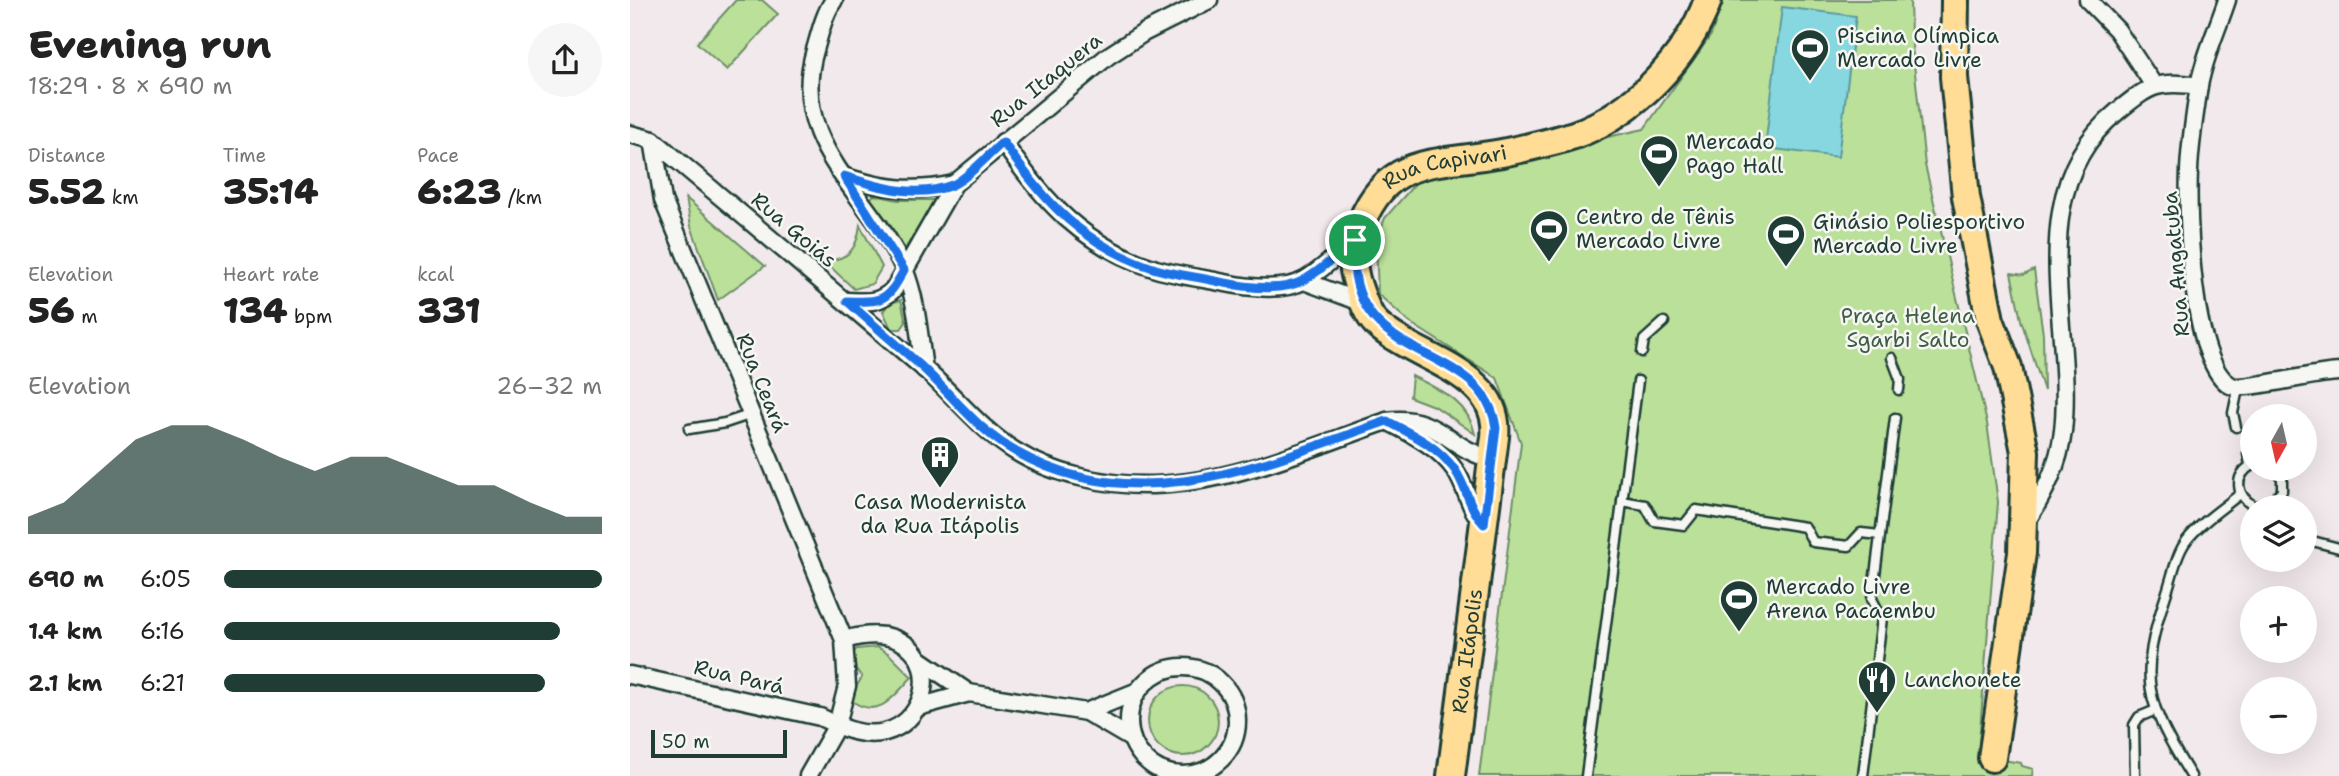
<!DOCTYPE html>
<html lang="en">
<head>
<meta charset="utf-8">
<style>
  body { margin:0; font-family:"Shantell Sans",sans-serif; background:#f6f6f6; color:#222; height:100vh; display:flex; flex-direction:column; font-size:26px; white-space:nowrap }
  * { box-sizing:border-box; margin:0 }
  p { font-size:23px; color:#767676 }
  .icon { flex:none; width:38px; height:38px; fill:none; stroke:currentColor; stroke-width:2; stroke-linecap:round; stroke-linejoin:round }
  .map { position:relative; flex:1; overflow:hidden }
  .sheet { display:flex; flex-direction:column; background:#fff; width:630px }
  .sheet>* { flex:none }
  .needle { width:46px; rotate:188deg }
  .tools { position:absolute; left:1610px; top:404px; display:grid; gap:14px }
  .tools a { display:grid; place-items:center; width:77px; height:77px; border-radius:50%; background:#fff; box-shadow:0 7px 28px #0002; font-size:35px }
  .scale { position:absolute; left:21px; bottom:18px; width:136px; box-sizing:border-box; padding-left:7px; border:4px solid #1f3d34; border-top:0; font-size:19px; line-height:24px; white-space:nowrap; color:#1f3d34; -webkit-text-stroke:5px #f6f6f2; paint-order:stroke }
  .pin { position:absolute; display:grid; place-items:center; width:60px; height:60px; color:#fff; margin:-30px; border:4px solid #fff; border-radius:50%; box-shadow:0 2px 7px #0007 }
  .round { display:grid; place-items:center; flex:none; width:74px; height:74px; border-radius:37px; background:#f6f6f6 }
  .overview { display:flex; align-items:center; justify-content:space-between; height:119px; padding:0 28px }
  h1 { font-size:38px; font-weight:800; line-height:52px }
  .stats { display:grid; grid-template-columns:repeat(3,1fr); gap:10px; height:119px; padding:7px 28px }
  .stats div { display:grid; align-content:center }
  .stats b { font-size:35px; font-weight:800 }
  .stats small { font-size:19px; font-weight:400 }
  .stats p { font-size:19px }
  .chart { height:196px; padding:14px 28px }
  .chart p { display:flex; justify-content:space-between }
  .chart svg { width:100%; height:126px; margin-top:7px; fill:#1f3d34; opacity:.7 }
  ul { padding:0 28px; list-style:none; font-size:23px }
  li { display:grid; grid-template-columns:112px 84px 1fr; align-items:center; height:52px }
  li i { height:18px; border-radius:9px; background:#1f3d34 }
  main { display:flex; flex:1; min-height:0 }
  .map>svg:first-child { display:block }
  .green { fill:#bbe09a; stroke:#6d8e67; stroke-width:2 }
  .water { fill:#86d7df; stroke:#5d999b; stroke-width:2 }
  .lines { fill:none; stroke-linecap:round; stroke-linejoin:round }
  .lane-casing { stroke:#1f3d34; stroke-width:13 }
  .street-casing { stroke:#1f3d34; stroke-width:21 }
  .primary-casing { stroke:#1f3d34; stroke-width:32 }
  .lane { stroke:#f6f6f2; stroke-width:8 }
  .street { stroke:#f6f6f2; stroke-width:16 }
  .primary { stroke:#ffdd96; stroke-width:26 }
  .route-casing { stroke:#fff; stroke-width:14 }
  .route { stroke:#1a73e8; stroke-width:9 }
  .labels { text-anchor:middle; stroke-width:5; stroke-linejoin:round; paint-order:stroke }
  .poi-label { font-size:21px; fill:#1f3d34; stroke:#f6f6f2; text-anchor:start }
  .street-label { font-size:21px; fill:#1f3d34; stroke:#f6f6f2 }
  .park-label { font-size:21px; fill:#3e5e48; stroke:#f6f6f2 }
</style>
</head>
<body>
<main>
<section class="sheet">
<div class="overview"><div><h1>Evening run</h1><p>18:29 · 8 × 690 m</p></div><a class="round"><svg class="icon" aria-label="share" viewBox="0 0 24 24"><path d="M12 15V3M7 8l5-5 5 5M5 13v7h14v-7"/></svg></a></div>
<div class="stats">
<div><p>Distance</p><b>5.52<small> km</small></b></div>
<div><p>Time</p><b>35:14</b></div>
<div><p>Pace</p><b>6:23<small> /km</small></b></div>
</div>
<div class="stats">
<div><p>Elevation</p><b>56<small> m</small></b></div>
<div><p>Heart rate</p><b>134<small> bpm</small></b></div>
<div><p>kcal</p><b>331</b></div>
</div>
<div class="chart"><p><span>Elevation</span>26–32 m</p>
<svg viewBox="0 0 160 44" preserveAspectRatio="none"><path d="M0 44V38L10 33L20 22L30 11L40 6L50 6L60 11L70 17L80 22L90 17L100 17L110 22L120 27L130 27L140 33L150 38L160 38V44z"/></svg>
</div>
<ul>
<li><b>690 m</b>6:05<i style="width:100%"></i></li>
<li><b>1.4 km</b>6:16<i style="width:89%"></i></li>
<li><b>2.1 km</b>6:21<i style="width:85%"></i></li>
</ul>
</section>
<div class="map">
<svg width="1709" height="776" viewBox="0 0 1709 776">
  <rect width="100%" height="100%" fill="#f2e9ed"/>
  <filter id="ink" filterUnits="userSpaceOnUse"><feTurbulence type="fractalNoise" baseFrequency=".0143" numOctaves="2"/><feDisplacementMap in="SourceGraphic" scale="14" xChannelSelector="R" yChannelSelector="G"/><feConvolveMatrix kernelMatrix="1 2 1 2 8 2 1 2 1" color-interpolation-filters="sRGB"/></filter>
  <g filter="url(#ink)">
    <!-- green -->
    <g class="green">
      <polygon points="106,0 132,0 148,14 97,70 67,43"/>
      <polygon points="1093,0 1280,0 1281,36 1295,165 1357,423 1368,502 1348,756 1391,763 1392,766 1403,769 1402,776 849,776 891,443 867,378 779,322 748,294 746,243 755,218 790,178 1014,129 1081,35"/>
      <polygon points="244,195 268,200 305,200 275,249 258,221 239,200"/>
      <polygon points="56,198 135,266 88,300 61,226"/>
      <path d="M230 225 252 267 242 284 224 289 194 261C220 260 227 248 230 225Z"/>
      <polygon points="1404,270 1413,334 1414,391 1391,320 1381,273 1394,275"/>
      <polygon points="271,300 276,322 271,329 261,329 253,311 260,303"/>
      <path d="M782 376C810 390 838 401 845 434L806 407 780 397Z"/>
      <path d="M247 647 258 653 282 677C264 696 249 720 222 701V694L232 677 226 669 222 653 227 649Z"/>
      <circle cx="553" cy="721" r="35"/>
    </g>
    <!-- water -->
    <polygon class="water" points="1152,7 1226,16 1208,157 1135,148"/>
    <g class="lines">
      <!-- lane casing -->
      <g class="lane-casing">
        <g id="lane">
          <polyline points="1012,352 1014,340 1034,322"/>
          <polyline points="1262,358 1270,379 1269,390"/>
          <polyline points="1606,427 1603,413 1608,389"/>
          <polyline points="59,429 95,423 122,414"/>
          <polyline points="1618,454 1620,465"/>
          <path d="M1622 465C1603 476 1606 496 1624 506H1638L1652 491V478L1645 469"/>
          <polyline points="992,501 1015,505 1024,521 1054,525 1066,510 1175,527 1183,542 1219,546 1231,533 1250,535"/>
          <polyline points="1675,539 1709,548"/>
          <polyline points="956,776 1008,381"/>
          <polyline points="1233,776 1252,618 1242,599 1265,418"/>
          <polyline points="1505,776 1504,725 1509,717 1526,710"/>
          <path d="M1561 776C1515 702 1508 678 1536 595 1542 578 1546 554 1557 540 1571 522 1593 508 1610 494"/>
        </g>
      </g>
      <!-- street casing -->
      <g class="street-casing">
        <g id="street">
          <path d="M204 0C194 14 190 33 185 50 157 144 240 193 274 269 287 300 289 336 294 369"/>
          <polyline points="1458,0 1487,30 1523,84"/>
          <path d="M1597 0C1588 28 1574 57 1569 86 1565 113 1560 143 1559 171 1557 215 1561 362 1600 385 1611 392 1687 372 1709 372"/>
          <path d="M0 134 23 140C113 215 202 290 291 366 324 394 348 428 385 451 423 475 478 486 523 485 604 483 682 447 757 421 808 414 818 449 862 459"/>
          <path d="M23 140 33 200 214 640 217 686 207 725C309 772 333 606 214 640"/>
          <path d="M373 142C414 202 454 246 526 269 547 275 569 278 590 282 614 287 652 293 675 280 692 270 709 253 725 240"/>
          <path d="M213 176C252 189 284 193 324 184"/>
          <polyline points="674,281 733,303"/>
          <path d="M217 301C237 302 249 304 264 289L324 184 478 56 515 32 579 0"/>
          <path d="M757 421C782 434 809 447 825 470 837 488 839 509 854 525"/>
          <path d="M1395 524C1414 494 1429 466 1433 431 1445 324 1388 192 1488 111 1520 85 1528 80 1569 86"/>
          <polyline points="289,659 339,693"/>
          <circle cx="553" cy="721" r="54"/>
          <polyline points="0,675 190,717 207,725 178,776"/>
          <polyline points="288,707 339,693 456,712 502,739"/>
          <polyline points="456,712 508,691"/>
        </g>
      </g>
      <!-- primary casing -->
      <g class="primary-casing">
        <g id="primary">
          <polyline points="1325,0 1324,77 1336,197 1360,320 1378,367 1395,452 1392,553 1362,758"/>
          <path id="s1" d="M821 776 865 437C872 371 784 360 746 323 737 314 732 298 728 286 722 268 721 251 727 234 754 153 803 166 872 153 896 148 920 143 944 135 1004 114 1057 58 1078 0"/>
        </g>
      </g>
      <!-- lane -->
      <use href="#lane" class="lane"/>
      <!-- street -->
      <use href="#street" class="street"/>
      <!-- primary -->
      <use href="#primary" class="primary"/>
    </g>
  </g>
  <g class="lines" filter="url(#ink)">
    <!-- route casing -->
    <g class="route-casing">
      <path id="route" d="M373 142C414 202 454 246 526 269 547 275 569 277 590 282 614 287 652 293 674 280 692 270 709 253 725 240 710 370 854 337 866 428L854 524C839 509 837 488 825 470 809 447 782 434 757 421 638 462 510 521 388 453 349 432 324 397 293 368 268 345 242 324 217 301 252 302 257 302 274 270L214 176C248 187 287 199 322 185 337 179 360 153 373 142Z"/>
    </g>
    <!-- route -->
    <use href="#route" class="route"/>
  </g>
  <!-- icons -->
  <defs>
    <g id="stadium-pin" transform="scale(2.0125)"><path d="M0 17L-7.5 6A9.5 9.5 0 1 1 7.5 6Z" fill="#1f3d34" stroke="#f6f6f2"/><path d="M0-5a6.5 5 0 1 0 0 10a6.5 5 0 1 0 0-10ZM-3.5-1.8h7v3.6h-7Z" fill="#fff"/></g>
    <g id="building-pin" transform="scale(2.0125)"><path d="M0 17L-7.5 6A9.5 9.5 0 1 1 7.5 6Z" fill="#1f3d34" stroke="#f6f6f2"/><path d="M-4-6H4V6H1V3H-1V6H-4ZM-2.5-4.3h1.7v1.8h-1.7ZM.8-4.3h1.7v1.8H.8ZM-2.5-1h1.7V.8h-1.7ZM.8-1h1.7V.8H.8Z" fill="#fff"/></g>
    <g id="restaurant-pin" transform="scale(2.0125)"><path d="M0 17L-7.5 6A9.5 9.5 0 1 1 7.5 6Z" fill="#1f3d34" stroke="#f6f6f2"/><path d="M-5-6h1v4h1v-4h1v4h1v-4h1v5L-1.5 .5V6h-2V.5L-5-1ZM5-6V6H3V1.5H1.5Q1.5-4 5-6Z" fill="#fff"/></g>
  </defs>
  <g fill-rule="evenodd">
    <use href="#stadium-pin" x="1180" y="48"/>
    <use href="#stadium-pin" x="1029" y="154"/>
    <use href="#stadium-pin" x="919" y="229"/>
    <use href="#stadium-pin" x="1156" y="234"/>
    <use href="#building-pin" x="310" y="455"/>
    <use href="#stadium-pin" x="1109" y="599"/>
    <use href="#restaurant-pin" x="1247" y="680"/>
  </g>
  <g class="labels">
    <!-- poi labels -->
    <g class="poi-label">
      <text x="1207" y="43">Piscina Olímpica<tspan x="1207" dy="24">Mercado Livre</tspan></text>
      <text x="1056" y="149">Mercado<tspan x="1056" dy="24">Pago Hall</tspan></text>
      <text x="946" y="224">Centro de Tênis<tspan x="946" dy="24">Mercado Livre</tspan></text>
      <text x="1183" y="229">Ginásio Poliesportivo<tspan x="1183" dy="24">Mercado Livre</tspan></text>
      <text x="310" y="509" text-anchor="middle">Casa Modernista<tspan x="310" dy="24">da Rua Itápolis</tspan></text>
      <text x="1136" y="594">Mercado Livre<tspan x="1136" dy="24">Arena Pacaembu</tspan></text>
      <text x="1274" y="687">Lanchonete</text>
    </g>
    <!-- street labels -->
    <g class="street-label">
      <text transform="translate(416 80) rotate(-39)" y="7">Rua Itaquera</text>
      <text dy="7" stroke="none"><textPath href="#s1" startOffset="732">Rua Capivari</textPath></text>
      <text transform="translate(164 230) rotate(40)" y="7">Rua Goiás</text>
      <text transform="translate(1546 264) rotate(-95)" y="7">Rua Angatuba</text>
      <text transform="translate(132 383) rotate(68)" y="7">Rua Ceará</text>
      <text dy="7" stroke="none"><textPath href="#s1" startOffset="126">Rua Itápolis</textPath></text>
      <text transform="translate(109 677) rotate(13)" y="7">Rua Pará</text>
    </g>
    <!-- park labels -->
    <g class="park-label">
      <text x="1278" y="323">Praça Helena<tspan x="1278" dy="24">Sgarbi Salto</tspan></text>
    </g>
  </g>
</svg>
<div class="tools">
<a><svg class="needle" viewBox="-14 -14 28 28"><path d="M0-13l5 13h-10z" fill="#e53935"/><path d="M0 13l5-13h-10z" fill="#767676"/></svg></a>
<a><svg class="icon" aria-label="layers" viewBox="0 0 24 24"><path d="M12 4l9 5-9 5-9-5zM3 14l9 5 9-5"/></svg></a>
<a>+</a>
<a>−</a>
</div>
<div class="scale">50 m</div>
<div class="pin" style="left:725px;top:240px;background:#1e9e55"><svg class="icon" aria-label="arrive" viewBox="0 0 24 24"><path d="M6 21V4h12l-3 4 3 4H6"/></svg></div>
</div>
</main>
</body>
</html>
